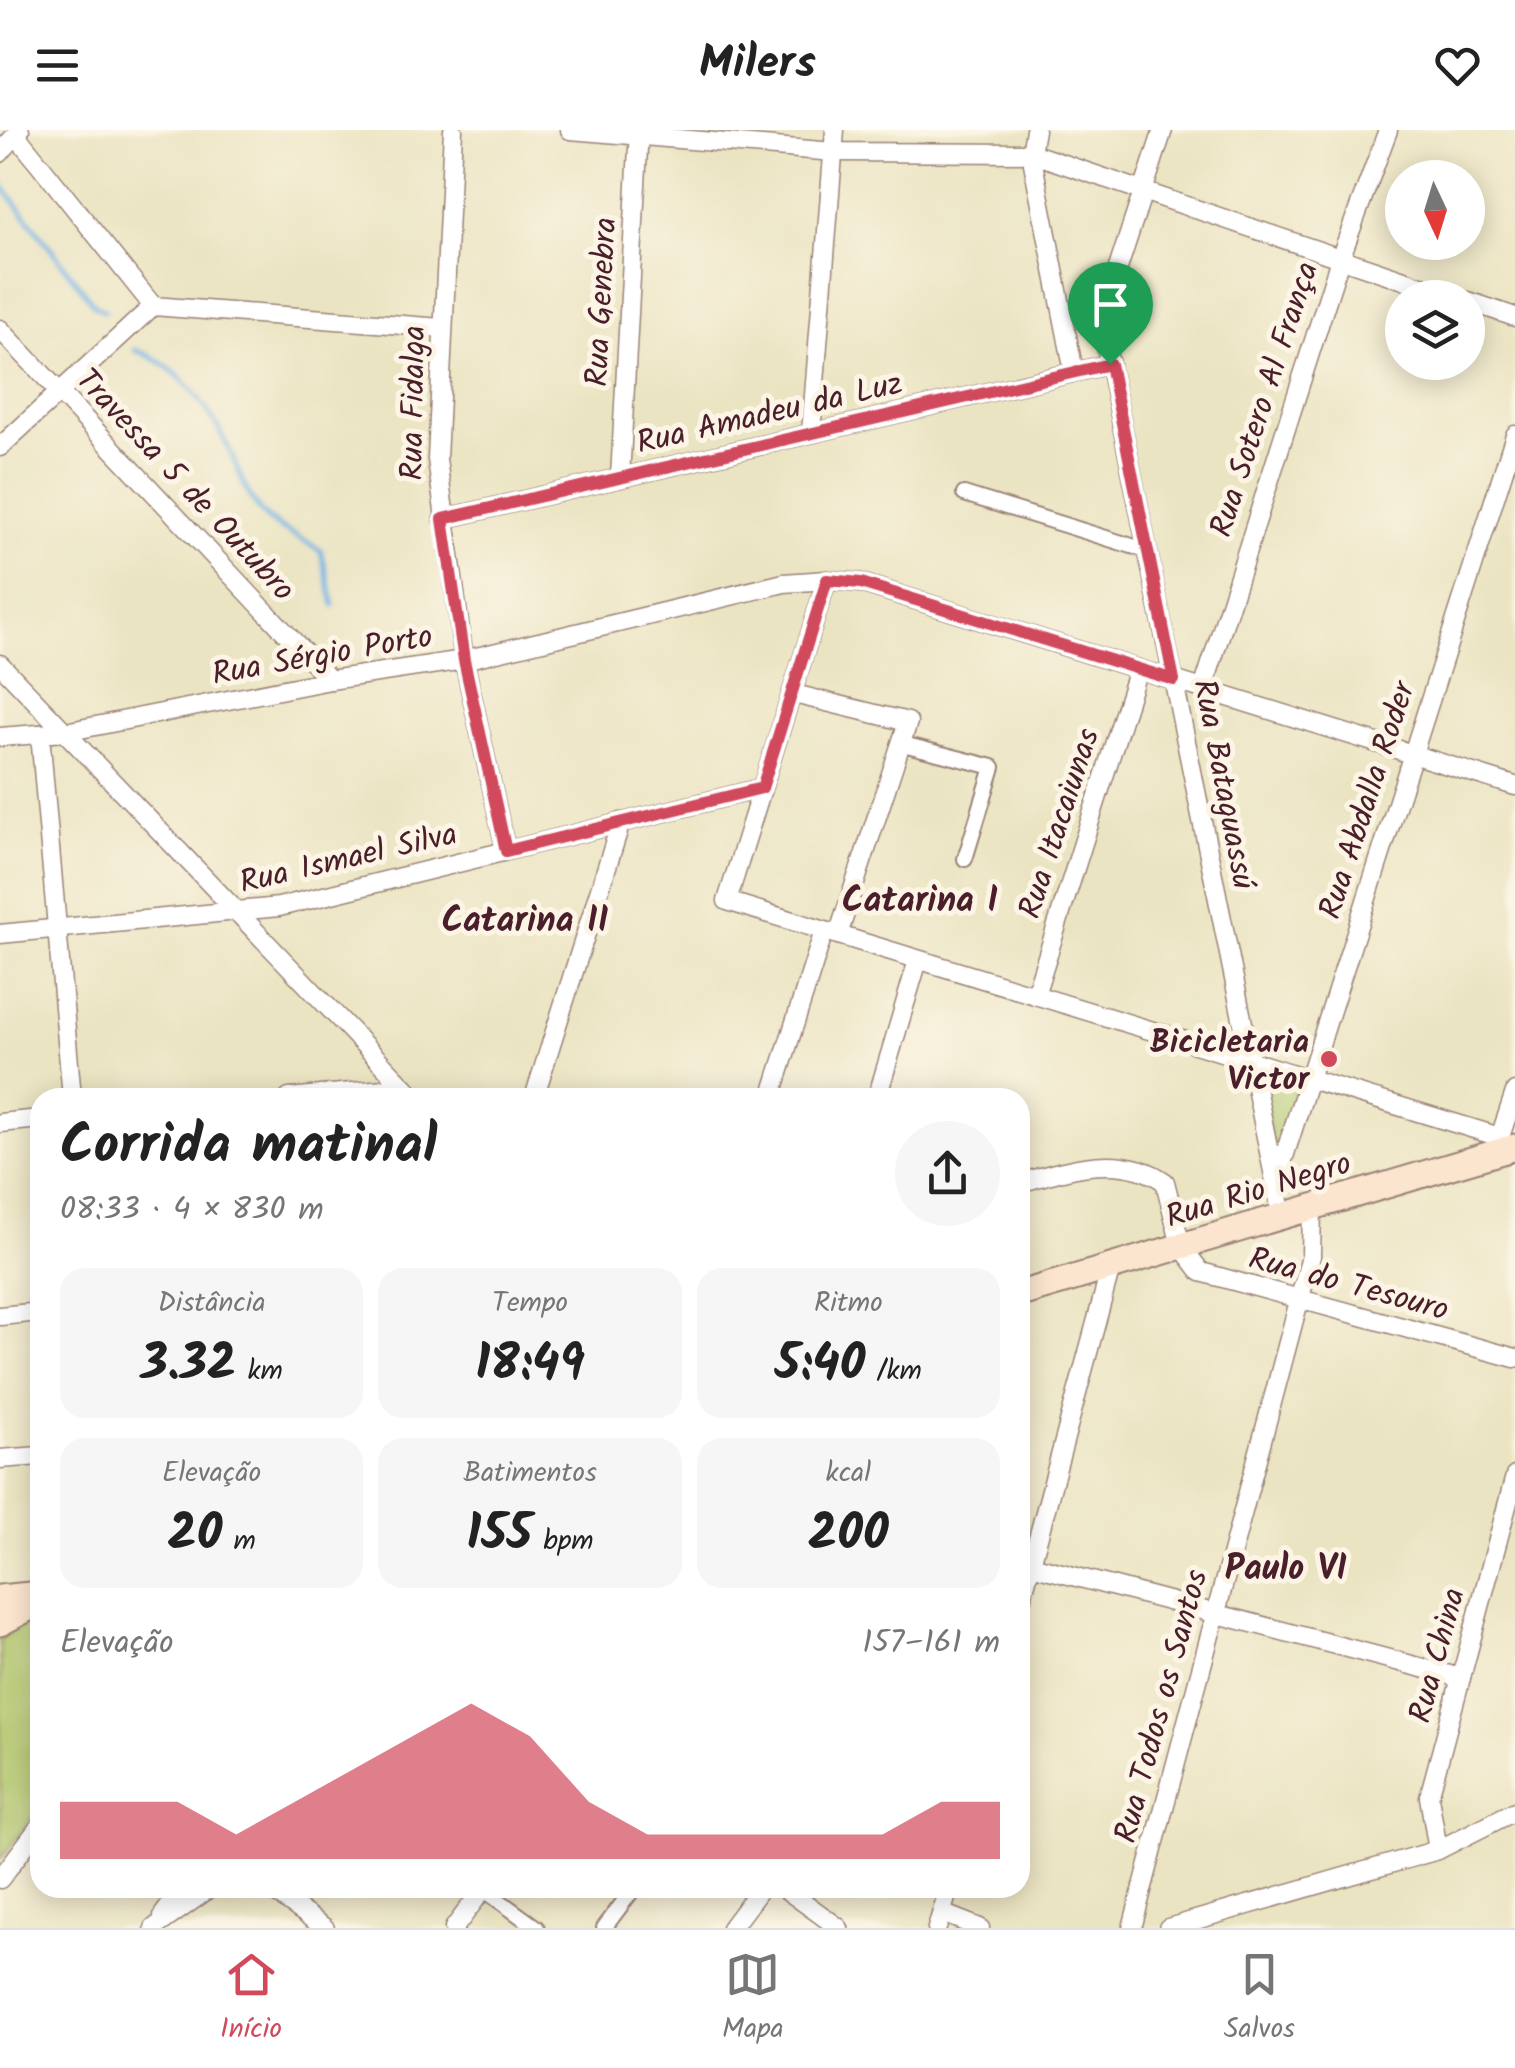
<!DOCTYPE html>
<html lang="pt">
<head>
<meta charset="utf-8">
<style>
  body { margin:0; font-family:Kalam,sans-serif; background:#f6f6f6; color:#222; height:100vh; display:flex; flex-direction:column; font-size:38px; white-space:nowrap }
  * { box-sizing:border-box; margin:0 }
  p { font-size:32px; color:#767676 }
  .icon { flex:none; width:55px; height:55px; fill:none; stroke:currentColor; stroke-width:2; stroke-linecap:round; stroke-linejoin:round }
  .map { position:relative; flex:1; overflow:hidden }
  .sheet { position:absolute; left:30px; top:958px; width:1000px; height:810px; display:flex; flex-direction:column; background:#fff; border-radius:30px; box-shadow:0 5px 25px #0003 }
  .sheet>* { flex:none }
  .needle { width:65px; rotate:176deg }
  .controls { position:absolute; left:1385px; top:30px; display:grid; gap:20px }
  .controls a { display:grid; place-items:center; width:100px; height:100px; border-radius:50%; background:#fff; box-shadow:0 5px 25px #0003; font-size:50px }
  .pin { position:absolute; display:grid; place-items:center; width:85px; height:85px; color:#fff; margin:-102px -42px; border-radius:50% 50% 50% 0; rotate:-45deg; box-shadow:0 0 10px #0007 }
  .pin .icon { rotate:45deg }
  .round { display:grid; place-items:center; flex:none; width:105px; height:105px; border-radius:52px; background:#f6f6f6 }
  .head { display:flex; align-items:center; justify-content:space-between; height:170px; padding:0 30px }
  h1 { font-size:55px; font-weight:800; line-height:75px }
  .figures { display:grid; grid-template-columns:repeat(3,1fr); gap:15px; height:170px; padding:10px 30px }
  .figures div { display:grid; align-content:center; border-radius:25px; background:#f6f6f6; text-align:center }
  .figures b { font-size:50px; font-weight:800 }
  .figures small { font-size:28px; font-weight:400 }
  .figures p { font-size:28px }
  .chart { height:280px; padding:20px 30px }
  .chart p { display:flex; justify-content:space-between }
  .chart svg { width:100%; height:180px; margin-top:10px; fill:#d1495b; opacity:.7 }
  header { display:flex; justify-content:space-between; align-items:center; height:130px; padding:0 30px; background:#fff; font-size:45px; font-weight:800 }
  .dock { display:flex; justify-content:space-around; align-items:center; height:140px; border-top:2px solid #e0e0e0; background:#fff; font-size:28px; color:#767676 }
  .dock a { display:grid; justify-items:center; gap:5px }
  .dock .current { color:#d1495b }
  .map>svg:first-child { display:block }
  .green { fill:#aec468; stroke:#7c724a; stroke-width:2.5 }
  .lines { fill:none; stroke-linecap:round; stroke-linejoin:round }
  .stream { stroke:#6eb2e4; stroke-width:5 }
  .pedestrian-casing { stroke:#9a8276; stroke-width:18 }
  .minor-casing { stroke:#9a8276; stroke-width:21 }
  .secondary-casing { stroke:#9a8276; stroke-width:29 }
  .pedestrian { stroke:#fff; stroke-width:14 }
  .minor { stroke:#fff; stroke-width:18 }
  .secondary { stroke:#fbe5cf; stroke-width:25 }
  .route-casing { stroke:#fff; stroke-width:20 }
  .route { stroke:#d1495b; stroke-width:12 }
  .poi-dot { fill:#d1495b; stroke:#fcf5e5; stroke-width:4 }
  .labels { text-anchor:middle; stroke-width:10; stroke-linejoin:round; paint-order:stroke }
  .street-label { font-size:32px; fill:#4a1f2b; stroke:#fcf5e5 }
  .poi-label { font-size:32px; font-weight:bold; fill:#4a1f2b; stroke:#fcf5e5; text-anchor:end }
  .neighbourhood-label { font-size:35px; font-weight:bold; fill:#4a1f2b; stroke:#fcf5e5 }
</style>
</head>
<body>
<header><svg class="icon" aria-label="menu" viewBox="0 0 24 24"><path d="M4 6h16M4 12h16M4 18h16"/></svg>Milers<svg class="icon" aria-label="heart" viewBox="0 0 24 24"><path d="M12 20l-8-8c-3-5 5-10 8-4 3-6 11-1 8 4z"/></svg></header>
<div class="map">
<svg width="1515" height="1798" viewBox="0 0 1515 1798">
  <rect width="100%" height="100%" fill="#fcf5e5"/>
  <filter id="ink" filterUnits="userSpaceOnUse"><feTurbulence type="fractalNoise" baseFrequency=".01" numOctaves="2"/><feDisplacementMap in="SourceGraphic" scale="20" xChannelSelector="R" yChannelSelector="G"/><feConvolveMatrix kernelMatrix="1 2 1 2 8 2 1 2 1" color-interpolation-filters="sRGB"/></filter>
  <filter id="wash" filterUnits="userSpaceOnUse"><feTurbulence type="fractalNoise" baseFrequency=".0048" numOctaves="4" result="noise"/><feDisplacementMap in="SourceGraphic" scale="40" xChannelSelector="R" yChannelSelector="G"/><feGaussianBlur stdDeviation="2.25" result="paint"/><feColorMatrix in="noise" values="0 0 0 0 0 0 0 0 0 0 0 0 0 0 0 0 0 1.4 0 .05"/><feComposite in="paint" operator="in"/></filter>
  <g filter="url(#wash)">
    <rect width="100%" height="100%" fill="#ebe4c2"/>
    <!-- green -->
    <g class="green">
      <polygon points="1257,941 1302,955 1276,1037"/>
      <polygon points="40,1484 40,1678 0,1730 0,1508"/>
    </g>
    <g class="lines">
      <!-- stream -->
      <g class="stream">
        <polyline points="2,55 95,176 105,181"/>
        <path d="M135 220C177 234 207 274 226 313 238 337 244 363 262 383 277 400 302 407 321 421L334 475"/>
      </g>
    </g>
  </g>
  <g filter="url(#ink)">
    <g class="lines">
      <!-- pedestrian casing -->
      <g class="pedestrian-casing">
        <g id="pedestrian">
          <polyline points="964,364 1148,421"/>
          <polyline points="903,614 993,637 965,729"/>
          <polyline points="483,1759 537,1798"/>
          <polyline points="604,1798 634,1758"/>
        </g>
      </g>
      <!-- minor casing -->
      <g class="minor-casing">
        <g id="minor">
          <polyline points="453,0 437,329 464,530 506,721"/>
          <polyline points="570,0 834,22 1031,23 1457,168"/>
          <polyline points="1035,0 1031,23 1074,242"/>
          <polyline points="1163,0 1106,175 1104,206 1282,1086"/>
          <polyline points="16,5 153,176"/>
          <polyline points="0,23 20,0"/>
          <polyline points="1468,171 1515,187"/>
          <polyline points="153,176 442,198"/>
          <polyline points="0,199 330,550"/>
          <polyline points="811,303 835,0"/>
          <polyline points="0,317 153,176"/>
          <polyline points="620,348 639,0"/>
          <polyline points="443,389 1110,234"/>
          <polyline points="827,450 727,771 1500,1007"/>
          <polyline points="0,534 415,968"/>
          <polyline points="1203,559 1340,129 1388,0"/>
          <polyline points="794,564 908,592 838,805"/>
          <polyline points="40,604 72,968"/>
          <polyline points="0,607 65,602 330,550 464,530 784,453 827,450 861,453 1515,656"/>
          <polyline points="0,804 279,777 762,658"/>
          <polyline points="1035,865 1138,539"/>
          <polyline points="289,968 405,957"/>
          <polyline points="534,968 621,692"/>
          <polyline points="771,968 824,801"/>
          <polyline points="877,968 918,830"/>
          <polyline points="0,993 40,989"/>
          <polyline points="1500,1007 1515,962"/>
          <polyline points="1276,1052 1515,305"/>
          <path d="M1020 1053C1067 1039 1122 1021 1165 1052L1181 1116 1201 1142 1515 1228"/>
          <polyline points="0,1186 40,1182"/>
          <polyline points="0,1329 40,1326"/>
          <polyline points="1031,1435 1461,1548"/>
          <polyline points="1020,1475 1111,1137"/>
          <polyline points="1438,1720 1429,1667 1515,1346"/>
          <polyline points="0,1749 40,1696"/>
          <polyline points="269,1758 325,1798"/>
          <polyline points="784,1758 839,1798"/>
          <polyline points="942,1783 980,1798"/>
          <polyline points="163,1785 183,1758"/>
          <polyline points="154,1798 210,1758"/>
          <polyline points="454,1798 484,1758"/>
          <polyline points="731,1798 761,1758"/>
          <polyline points="937,1798 949,1758"/>
          <polyline points="1132,1798 1311,1126 1312,1077"/>
          <polyline points="1168,1798 1438,1720 1515,1681"/>
        </g>
      </g>
      <!-- secondary casing -->
      <g class="secondary-casing">
        <g id="secondary">
          <polyline points="1020,1164 1515,1017"/>
          <polyline points="0,1468 40,1464"/>
          <polyline points="0,1493 40,1472"/>
        </g>
      </g>
      <!-- pedestrian -->
      <use href="#pedestrian" class="pedestrian"/>
      <!-- minor -->
      <use href="#minor" class="minor"/>
      <!-- secondary -->
      <use href="#secondary" class="secondary"/>
    </g>
  </g>
  <g class="lines" filter="url(#ink)">
    <!-- route casing -->
    <g class="route-casing">
      <polygon id="route" points="1110,234 1174,550 861,453 827,450 762,658 506,721 464,530 443,389"/>
    </g>
    <!-- route -->
    <use href="#route" class="route"/>
  </g>
  <!-- markers -->
  <circle class="poi-dot" cx="1329" cy="929" r="10"/>
  <g class="labels">
    <!-- street labels -->
    <g class="street-label">
      <text transform="translate(600 172) rotate(-87)" y="11">Rua Genebra</text>
      <text transform="translate(1263 269) rotate(-72)" y="11">Rua Sotero Al França</text>
      <text transform="translate(412 273) rotate(-89)" y="11">Rua Fidalga</text>
      <text transform="translate(769 282) rotate(-13)" y="11">Rua Amadeu da Luz</text>
      <text transform="translate(186 354) rotate(47)" y="11">Travessa 5 de Outubro</text>
      <text transform="translate(322 524) rotate(-10)" y="11">Rua Sérgio Porto</text>
      <text transform="translate(1225 654) rotate(79)" y="11">Rua Bataguassú</text>
      <text transform="translate(1366 670) rotate(-72)" y="11">Rua Abdalla Roder</text>
      <text transform="translate(1058 693) rotate(-72)" y="11">Rua Itacaiunas</text>
      <text transform="translate(348 727) rotate(-13)" y="11">Rua Ismael Silva</text>
      <text transform="translate(1258 1059) rotate(-17)" y="11">Rua Rio Negro</text>
      <text transform="translate(1349 1153) rotate(15)" y="11">Rua do Tesouro</text>
      <text transform="translate(1436 1525) rotate(-75)" y="11">Rua China</text>
      <text transform="translate(1160 1576) rotate(-75)" y="11">Rua Todos os Santos</text>
    </g>
    <!-- poi labels -->
    <g class="poi-label">
      <text x="1309" y="922">Bicicletaria<tspan x="1309" dy="37">Victor</tspan></text>
    </g>
    <!-- neighbourhood labels -->
    <g class="neighbourhood-label">
      <text x="920" y="781">Catarina I</text>
      <text x="525" y="801">Catarina II</text>
      <text x="1286" y="1449">Paulo VI</text>
    </g>
  </g>
</svg>
<div class="controls">
<a><svg class="needle" viewBox="-14 -14 28 28"><path d="M0-13l5 13h-10z" fill="#e53935"/><path d="M0 13l5-13h-10z" fill="#767676"/></svg></a>
<a><svg class="icon" aria-label="layers" viewBox="0 0 24 24"><path d="M12 4l9 5-9 5-9-5zM3 14l9 5 9-5"/></svg></a>
</div>
<div class="pin" style="left:1110px;top:234px;background:#1e9e55"><svg class="icon" aria-label="arrive" viewBox="0 0 24 24"><path d="M6 21V4h12l-3 4 3 4H6"/></svg></div>
<section class="sheet">
<div class="head"><div><h1>Corrida matinal</h1><p>08:33 · 4 × 830 m</p></div><a class="round"><svg class="icon" aria-label="share" viewBox="0 0 24 24"><path d="M12 15V3M7 8l5-5 5 5M5 13v7h14v-7"/></svg></a></div>
<div class="figures">
<div><p>Distância</p><b>3.32<small> km</small></b></div>
<div><p>Tempo</p><b>18:49</b></div>
<div><p>Ritmo</p><b>5:40<small> /km</small></b></div>
</div>
<div class="figures">
<div><p>Elevação</p><b>20<small> m</small></b></div>
<div><p>Batimentos</p><b>155<small> bpm</small></b></div>
<div><p>kcal</p><b>200</b></div>
</div>
<div class="chart"><p><span>Elevação</span>157–161 m</p>
<svg viewBox="0 0 160 44" preserveAspectRatio="none"><path d="M0 44V30L10 30L20 30L30 38L40 30L50 22L60 14L70 6L80 14L90 30L100 38L110 38L120 38L130 38L140 38L150 30L160 30V44z"/></svg>
</div>
</section>
</div>
<nav class="dock">
<a class="current"><svg class="icon" aria-label="home" viewBox="0 0 24 24"><path d="M3 11l9-7 9 7M6 9v11h12V9"/></svg>Início</a>
<a><svg class="icon" aria-label="map" viewBox="0 0 24 24"><path d="M3 6l6-2 6 2 6-2v14l-6 2-6-2-6 2zM9 4v14M15 6v14"/></svg>Mapa</a>
<a><svg class="icon" aria-label="saved" viewBox="0 0 24 24"><path d="M7 4h10v16l-5-4-5 4z"/></svg>Salvos</a>
</nav>
</body>
</html>
